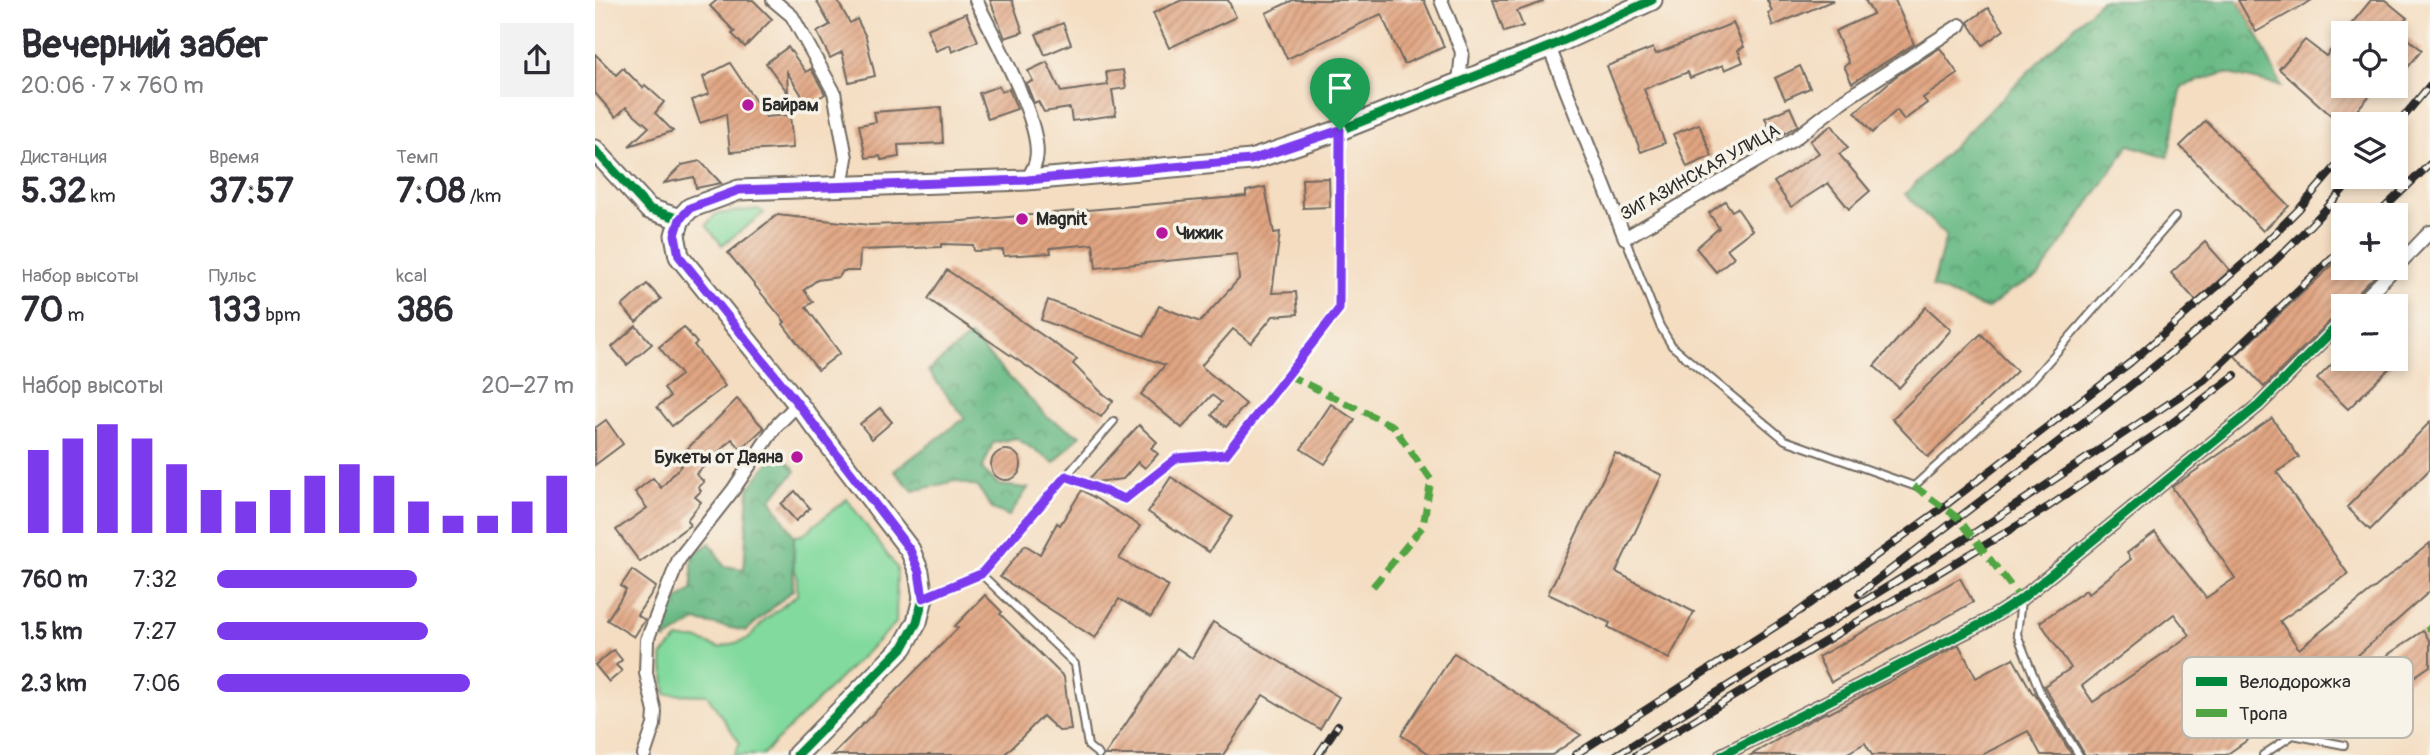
<!DOCTYPE html>
<html lang="ru">
<head>
<meta charset="utf-8">
<style>
  body { margin:0; font-family:Pangolin,sans-serif; background:#f2f2f3; color:#2b2b33; height:100vh; display:flex; flex-direction:column; font-size:26px; white-space:nowrap }
  * { box-sizing:border-box; margin:0 }
  p { font-size:23px; color:#7c7c81 }
  .icon { flex:none; width:38px; height:38px; fill:none; stroke:currentColor; stroke-width:2; stroke-linecap:round; stroke-linejoin:round }
  .map { position:relative; flex:1; overflow:hidden }
  .details { display:flex; flex-direction:column; background:#fff; width:595px }
  .details>* { flex:none }
  .buttons { position:absolute; left:1736px; top:21px; display:grid; gap:14px }
  .buttons a { display:grid; place-items:center; width:77px; height:77px; border-radius:0px; background:#fff; box-shadow:0 4px 10px #0003; font-size:35px }
  .pin { position:absolute; display:grid; place-items:center; width:60px; height:60px; color:#fff; margin:-72px -30px; border-radius:50% 50% 50% 0; rotate:-45deg; box-shadow:0 0 7px #0007 }
  .pin .icon { rotate:45deg }
  .round { display:grid; place-items:center; flex:none; width:74px; height:74px; border-radius:0px; background:#f2f2f3 }
  .summary { display:flex; align-items:center; justify-content:space-between; height:119px; padding:0 21px }
  h1 { font-size:38px; font-weight:700; line-height:52px }
  .stats { display:grid; grid-template-columns:repeat(3,1fr); gap:10px; height:119px; padding:7px 21px }
  .stats div { display:grid; align-content:center }
  .stats b { font-size:35px; font-weight:700 }
  .stats small { font-size:19px; font-weight:400 }
  .stats p { font-size:19px }
  .chart { height:196px; padding:14px 21px }
  .chart p { display:flex; justify-content:space-between }
  .chart svg { width:100%; height:126px; margin-top:7px; stroke:#7c3aed; stroke-width:6 }
  ul { padding:0 21px; list-style:none; font-size:23px }
  li { display:grid; grid-template-columns:112px 84px 1fr; align-items:center; height:52px }
  li i { height:18px; border-radius:9px; background:#7c3aed }
  main { display:flex; flex:1; min-height:0 }
  .map>svg:first-child { display:block }
  .green { fill:#82da9e; stroke:#568264; stroke-width:2 }
  .forest { fill:url(#forest-crowns); stroke:#4a7258; stroke-width:2 }
  .building { fill:url(#building-hatch); fill-rule:evenodd }
  .lines { fill:none; stroke-linecap:round; stroke-linejoin:round }
  .lane-casing { stroke:#716960; stroke-width:10 }
  .street-casing { stroke:#716960; stroke-width:16 }
  .secondary-casing { stroke:#716960; stroke-width:23 }
  .lane { stroke:#fff; stroke-width:6 }
  .street { stroke:#fff; stroke-width:12 }
  .secondary { stroke:#fff; stroke-width:19 }
  .rail-casing { stroke:#2b2b2b; stroke-width:8 }
  .rail { stroke:#f7f3e8; stroke-width:5; stroke-dasharray:16; stroke-linecap:butt }
  .quiet { stroke:#51a443; stroke-width:7; stroke-dasharray:14 7; stroke-linecap:butt }
  .cycleway-casing { stroke:#f7f3e8; stroke-width:13 }
  .cycleway { stroke:#00873e; stroke-width:9 }
  .route-casing { stroke:#fff; stroke-width:14 }
  .route { stroke:#7c3aed; stroke-width:9 }
  .poi-dot { fill:#b5179e; stroke:#f7f3e8; stroke-width:2.5 }
  .labels { text-anchor:middle; stroke-width:7; stroke-linejoin:round; paint-order:stroke }
  .poi-label { font-size:18px; font-weight:bold; fill:#2b2b2b; stroke:#f7f3e8; text-anchor:start }
  .street-label { font-size:18px; fill:#2b2b2b; stroke:#f7f3e8 }
  .key { fill:#f7f3e8; stroke:#bab7af; stroke-width:2 }
  .key-label { font-size:19px; fill:#2b2b2b }
</style>
</head>
<body>
<main>
<section class="details">
<div class="summary"><div><h1>Вечерний забег</h1><p>20:06 · 7 × 760 m</p></div><a class="round"><svg class="icon" aria-label="share" viewBox="0 0 24 24"><path d="M12 15V3M7 8l5-5 5 5M5 13v7h14v-7"/></svg></a></div>
<div class="stats">
<div><p>Дистанция</p><b>5.32<small> km</small></b></div>
<div><p>Время</p><b>37:57</b></div>
<div><p>Темп</p><b>7:08<small> /km</small></b></div>
</div>
<div class="stats">
<div><p>Набор высоты</p><b>70<small> m</small></b></div>
<div><p>Пульс</p><b>133<small> bpm</small></b></div>
<div><p>kcal</p><b>386</b></div>
</div>
<div class="chart"><p><span>Набор высоты</span>20–27 m</p>
<svg viewBox="0 0 160 44" preserveAspectRatio="none"><path d="M5 44V15M15 44V11M25 44V6M35 44V11M45 44V20M55 44V29M65 44V33M75 44V29M85 44V24M95 44V20M105 44V24M115 44V33M125 44V38M135 44V38M145 44V33M155 44V24"/></svg>
</div>
<ul>
<li><b>760 m</b>7:32<i style="width:56%"></i></li>
<li><b>1.5 km</b>7:27<i style="width:59%"></i></li>
<li><b>2.3 km</b>7:06<i style="width:71%"></i></li>
</ul>
</section>
<div class="map">
<svg width="1835" height="755" viewBox="0 0 1835 755">
  <defs>
    <pattern id="forest-crowns" width="20" height="18" patternUnits="userSpaceOnUse" patternTransform="scale(1.75)"><rect width="20" height="18" fill="#69ba85"/><path d="M2 6a3 3 0 1 1 6 0M12 15a3 3 0 1 1 6 0" fill="none" stroke="#57976d"/></pattern>
    <pattern id="building-hatch" width="6" height="6" patternUnits="userSpaceOnUse" patternTransform="scale(1.75)"><rect width="6" height="6" fill="#e1a582"/><path d="M-1 1l2-2M0 6l6-6M5 7l2-2" fill="none" stroke="#b7876b"/></pattern>
  </defs>
  <rect width="100%" height="100%" fill="#f7f3e8"/>
  <filter id="ink" filterUnits="userSpaceOnUse"><feTurbulence type="fractalNoise" baseFrequency=".0143" numOctaves="2"/><feDisplacementMap in="SourceGraphic" scale="14" xChannelSelector="R" yChannelSelector="G"/><feConvolveMatrix kernelMatrix="1 2 1 2 8 2 1 2 1" color-interpolation-filters="sRGB"/></filter>
  <filter id="wash" filterUnits="userSpaceOnUse"><feTurbulence type="fractalNoise" baseFrequency=".00686" numOctaves="4" result="noise"/><feDisplacementMap in="SourceGraphic" scale="28" xChannelSelector="R" yChannelSelector="G"/><feGaussianBlur stdDeviation="1.57" result="paint"/><feColorMatrix in="noise" values="0 0 0 0 0 0 0 0 0 0 0 0 0 0 0 0 0 1.4 0 .05"/><feComposite in="paint" operator="in"/></filter>
  <g filter="url(#wash)">
    <rect width="100%" height="100%" fill="#f4ddc1"/>
    <!-- green -->
    <g class="green">
      <polygon points="163,209 169,213 127,245 111,225 121,214"/>
      <polygon points="252,499 302,568 301,623 167,755 139,755 145,743 112,695 71,694 67,656 83,639 101,639 124,648 153,639 170,620 202,595 202,577 197,560 199,536 207,535"/>
    </g>
    <!-- forest -->
    <g class="forest">
      <polygon points="1506,0 1643,0 1661,32 1686,86 1630,73 1587,86 1573,157 1534,145 1444,276 1416,290 1392,309 1337,287 1351,236 1310,194"/>
      <polygon points="375,336 453,418 485,435 459,463 421,438 398,443 387,469 404,485 433,488 414,516 397,509 383,487 360,481 318,491 299,471 370,418 333,371"/>
      <path d="M183 450 201 471 176 499 199 536 198 590 151 631 101 621 70 640C65 613 75 603 97 590V555L115 543 129 566 149 569 154 488Z"/>
    </g>
    <g id="blocks">
      <!-- building -->
      <g class="building">
        <polygon points="122,0 158,0 177,19 150,47 137,34 140,32 115,6"/>
        <polygon points="221,0 242,0 255,23 262,19 271,37 280,76 254,82 247,52 235,58 222,32 235,25"/>
        <polygon points="395,0 417,0 428,32 410,38"/>
        <polygon points="587,0 633,0 641,17 574,48 558,13"/>
        <polygon points="698,0 829,0 849,47 809,64 786,14 692,59 671,13"/>
        <polygon points="898,0 948,0 948,2 922,11 928,26 909,32"/>
        <polygon points="1172,0 1239,0 1178,26 1173,13 1177,11"/>
        <polygon points="1270,0 1300,0 1319,44 1257,83 1249,66 1254,63 1240,31 1278,14"/>
        <polygon points="1643,0 1717,0 1661,32"/>
        <polygon points="1776,0 1790,0 1812,18 1802,30 1827,50 1801,82 1801,32 1749,33"/>
        <polygon points="1393,8 1409,30 1388,45 1373,22"/>
        <polygon points="371,13 383,41 357,52 355,45 341,51 332,29"/>
        <polygon points="468,23 476,44 450,55 441,34"/>
        <polygon points="1138,23 1149,47 1143,50 1148,62 1130,70 1128,65 1095,78 1093,72 1049,89 1070,143 1046,152 1012,66 1058,48 1061,54"/>
        <polygon points="1748,35 1748,86 1783,86 1748,126 1684,69 1710,40 1731,56"/>
        <polygon points="193,47 211,72 216,69 230,94 213,105 192,72 193,93 171,63"/>
        <polygon points="1345,48 1363,74 1328,98 1332,103 1309,120 1302,110 1277,133 1260,112 1300,77"/>
        <polygon points="0,54 21,75 28,68 48,88 50,85 69,102 60,113 78,131 34,146 54,127 31,107 21,117 0,93"/>
        <polygon points="452,62 466,92 513,85 511,72 528,70 531,88 517,90 521,115 477,121 475,108 449,112 443,101 439,103 431,83 438,81 433,71"/>
        <polygon points="135,63 171,117 195,115 198,148 135,152 131,114 105,123 97,100 114,94 108,77"/>
        <polygon points="1205,66 1215,88 1190,99 1180,78"/>
        <polygon points="404,86 406,92 414,89 422,109 393,119 384,93"/>
        <polygon points="346,107 348,143 303,145 304,157 286,160 285,156 271,158 264,125 281,122 279,112"/>
        <polygon points="1195,107 1203,125 1180,139 1170,118"/>
        <polygon points="1611,121 1694,206 1668,231 1585,146"/>
        <polygon points="1104,124 1117,156 1092,167 1078,134"/>
        <polygon points="1237,125 1253,148 1244,154 1275,191 1254,209 1233,183 1196,207 1179,182 1224,153 1215,141"/>
        <polygon points="105,161 126,183 101,188 99,177 69,183 87,165"/>
        <polygon points="734,178 735,207 708,208 707,179"/>
        <polygon points="670,187 679,233 685,232 677,293 701,292 703,314 678,316 656,343 638,329 606,366 651,404 631,427 617,415 626,402 617,395 587,428 546,394 570,365 446,320 453,300 550,336 564,306 605,322 644,279 642,254 501,268 498,244 455,248 456,253 409,256 408,250 379,251 378,245 346,244 346,247 265,250 264,271 248,271 244,277 222,280 209,290 218,302 211,307 245,353 223,370 188,324 190,322 133,253 182,215 275,225 356,222 651,196 651,191"/>
        <polygon points="1130,201 1137,211 1142,208 1157,230 1132,249 1139,257 1121,272 1101,248 1124,228 1114,213"/>
        <polygon points="1610,242 1635,270 1601,301 1576,273"/>
        <polygon points="1748,255 1748,268 1788,268 1756,300 1753,306 1748,306 1748,311 1742,314 1669,387 1640,356"/>
        <polygon points="352,270 482,359 478,364 507,393 518,401 506,417 333,299"/>
        <polygon points="52,284 66,299 41,322 27,306"/>
        <polygon points="1331,307 1356,330 1304,388 1279,366"/>
        <polygon points="41,326 57,344 32,365 17,347"/>
        <polygon points="89,327 102,343 99,345 130,386 77,426 62,407 75,397 69,388 86,375 64,347"/>
        <polygon points="1386,334 1422,371 1333,457 1297,419"/>
        <polygon points="1742,359 1804,359 1753,409 1722,379"/>
        <polygon points="142,399 169,428 146,449 137,439 101,474 109,482 103,487 106,491 100,497 106,502 92,520 95,525 45,562 21,530 52,508 40,492 58,478 66,488 93,458 88,453"/>
        <polygon points="736,404 760,420 730,464 706,449"/>
        <polygon points="285,408 297,422 277,439 265,424"/>
        <path d="M1677 418 1704 457 1682 472 1753 574 1685 621 1704 649 1835 543V591L1743 673 1751 683 1828 631 1835 641V666L1756 719 1733 684 1631 755H1490L1449 686 1476 668 1445 622 1491 590 1493 594 1536 559 1532 553 1560 532 1611 598 1640 578 1577 487ZM1579 614 1595 635 1498 702 1487 686Z"/>
        <polygon points="11,420 28,444 0,465 0,428"/>
        <polygon points="1835,422 1835,469 1775,530 1752,507"/>
        <polygon points="544,425 562,442 556,448 563,454 550,468 543,462 528,479 501,482 494,479"/>
        <circle cx="411" cy="465" r="15"/>
        <polygon points="1020,453 1067,475 1021,572 1099,612 1074,659 1013,627 1015,623 953,594"/>
        <polygon points="576,477 637,517 614,552 553,512"/>
        <polygon points="487,490 545,526 524,559 574,586 556,617 524,599 500,638 405,577 430,545 445,554 462,523 465,525"/>
        <polygon points="200,491 215,508 201,521 186,504"/>
        <polygon points="37,570 61,587 42,615 50,620 39,637 12,620 31,590 26,586"/>
        <polygon points="1365,578 1378,602 1236,682 1223,657"/>
        <polygon points="390,595 407,612 405,614 469,677 476,730 464,731 448,716 409,755 237,755 363,628 360,626"/>
        <polygon points="618,622 744,697 725,729 668,695 628,755 510,755 582,648 597,658"/>
        <polygon points="1364,645 1381,678 1418,658 1438,694 1439,693 1477,755 1446,755 1433,731 1387,755 1277,755 1270,743 1249,755 1156,755 1216,720 1232,712 1233,714"/>
        <polygon points="19,650 27,660 21,665 27,671 14,682 0,665"/>
        <polygon points="859,653 986,735 957,755 836,755 806,735"/>
      </g>
    </g>
  </g>
  <g filter="url(#ink)">
    <use href="#blocks" fill-opacity="0" stroke="#716960" stroke-width="2"/>
    <g class="lines">
      <!-- lane casing -->
      <g class="lane-casing">
        <g id="lane">
          <polyline points="1030,238 1065,326 1077,346 1190,440 1319,486 1438,379 1580,217"/>
          <polyline points="471,476 530,499 582,458 631,454 743,309 745,132"/>
          <polyline points="386,574 480,664 493,746 504,755"/>
          <polyline points="329,597 386,574 519,421"/>
          <polyline points="1426,601 1422,634 1446,694 1484,755"/>
          <polyline points="1668,755 1698,735 1749,745"/>
        </g>
      </g>
      <!-- street casing -->
      <g class="street-casing">
        <g id="street">
          <polyline points="178,0 197,16 239,92 251,158 246,187"/>
          <path d="M381 0C397 34 449 125 441 160 440 167 435 174 432 180"/>
          <polyline points="846,0 867,52 864,82"/>
          <polyline points="954,47 1030,238 1199,139 1249,100 1365,25"/>
          <polyline points="1801,267 1835,232"/>
          <polyline points="1762,306 1800,268"/>
          <polyline points="49,755 59,725 60,712 51,673 52,640 84,559 138,490 181,426 203,404"/>
          <polyline points="1127,755 1390,622 1426,599 1664,405 1748,320"/>
        </g>
      </g>
      <!-- secondary casing -->
      <g class="secondary-casing">
        <g id="secondary">
          <polyline points="0,150 54,209 85,219 80,235 84,256 203,404 315,550 324,572 328,598 322,622 308,647 202,755"/>
          <polyline points="85,219 95,208 144,190 432,180 656,160 745,130 954,47 1057,0"/>
        </g>
      </g>
      <!-- lane -->
      <use href="#lane" class="lane"/>
      <!-- street -->
      <use href="#street" class="street"/>
      <!-- secondary -->
      <use href="#secondary" class="secondary"/>
      <!-- rail casing -->
      <g class="rail-casing">
        <g id="rail">
          <polyline points="1801,126 1835,85"/>
          <polyline points="1782,215 1835,164"/>
          <path d="M1264 594C1331 542 1399 491 1467 439 1570 360 1674 277 1759 177"/>
          <polyline points="723,755 743,725"/>
          <polyline points="980,755 1203,612 1347,508 1536,362 1657,256 1704,209 1748,158"/>
          <polyline points="1021,755 1376,535 1609,380 1748,247"/>
          <polyline points="1041,755 1453,507 1573,426 1640,375"/>
        </g>
      </g>
      <!-- rail -->
      <use href="#rail" class="rail"/>
      <!-- quiet -->
      <g class="quiet">
        <polyline points="693,375 798,426 836,480 828,526 774,591"/>
        <polyline points="1319,486 1363,518 1426,599"/>
        <polyline points="1832,626 1835,629"/>
      </g>
      <!-- cycleway casing -->
      <g class="cycleway-casing">
        <g id="cycleway">
          <polyline points="0,150 54,209 85,219 80,235 84,256 203,404 315,550 324,572 328,598 322,622 308,647 202,755"/>
          <polyline points="85,219 95,208 144,190 432,180 656,160 745,130 954,47 1057,0"/>
          <polyline points="1127,755 1390,622 1426,599 1664,405 1748,320"/>
        </g>
      </g>
      <!-- cycleway -->
      <use href="#cycleway" class="cycleway"/>
    </g>
  </g>
  <g class="lines" filter="url(#ink)">
    <!-- route casing -->
    <g class="route-casing">
      <polygon id="route" points="745,130 744,309 631,454 582,458 530,499 471,476 386,574 328,598 324,572 315,550 203,404 84,256 80,235 85,219 95,208 144,190 432,180 656,160"/>
    </g>
    <!-- route -->
    <use href="#route" class="route"/>
  </g>
  <!-- markers -->
  <g class="poi-dot">
    <circle cx="153" cy="105" r="7"/>
    <circle cx="427" cy="219" r="7"/>
    <circle cx="567" cy="233" r="7"/>
    <circle cx="202" cy="457" r="7"/>
  </g>
  <g class="labels">
    <!-- poi labels -->
    <g class="poi-label">
      <text x="167" y="111">Байрам</text>
      <text x="441" y="225">Magnit</text>
      <text x="581" y="239">Чижик</text>
      <text x="188" y="463" text-anchor="end">Букеты от Даяна</text>
    </g>
    <!-- street labels -->
    <g class="street-label">
      <text transform="translate(1105 172) rotate(-29)" y="6">ЗИГАЗИНСКАЯ УЛИЦА</text>
    </g>
  </g>
  <!-- legend -->
  <rect x="1587" y="657" width="231" height="81" rx="10" class="key"/>
  <rect x="1601" y="677" width="31" height="9" fill="#00873e"/>
  <rect x="1601" y="709" width="31" height="8" fill="#51a443"/>
  <g class="key-label">
    <text x="1644" y="688">Велодорожка</text>
    <text x="1644" y="720">Тропа</text>
  </g>
</svg>
<div class="buttons">
<a><svg class="icon" aria-label="locate" viewBox="0 0 24 24"><circle cx="12" cy="12" r="6"/><path d="M12 2v4M12 18v4M2 12h4M18 12h4"/></svg></a>
<a><svg class="icon" aria-label="layers" viewBox="0 0 24 24"><path d="M12 4l9 5-9 5-9-5zM3 14l9 5 9-5"/></svg></a>
<a>+</a>
<a>−</a>
</div>
<div class="pin" style="left:745px;top:130px;background:#1e9e55"><svg class="icon" aria-label="arrive" viewBox="0 0 24 24"><path d="M6 21V4h12l-3 4 3 4H6"/></svg></div>
</div>
</main>
</body>
</html>
